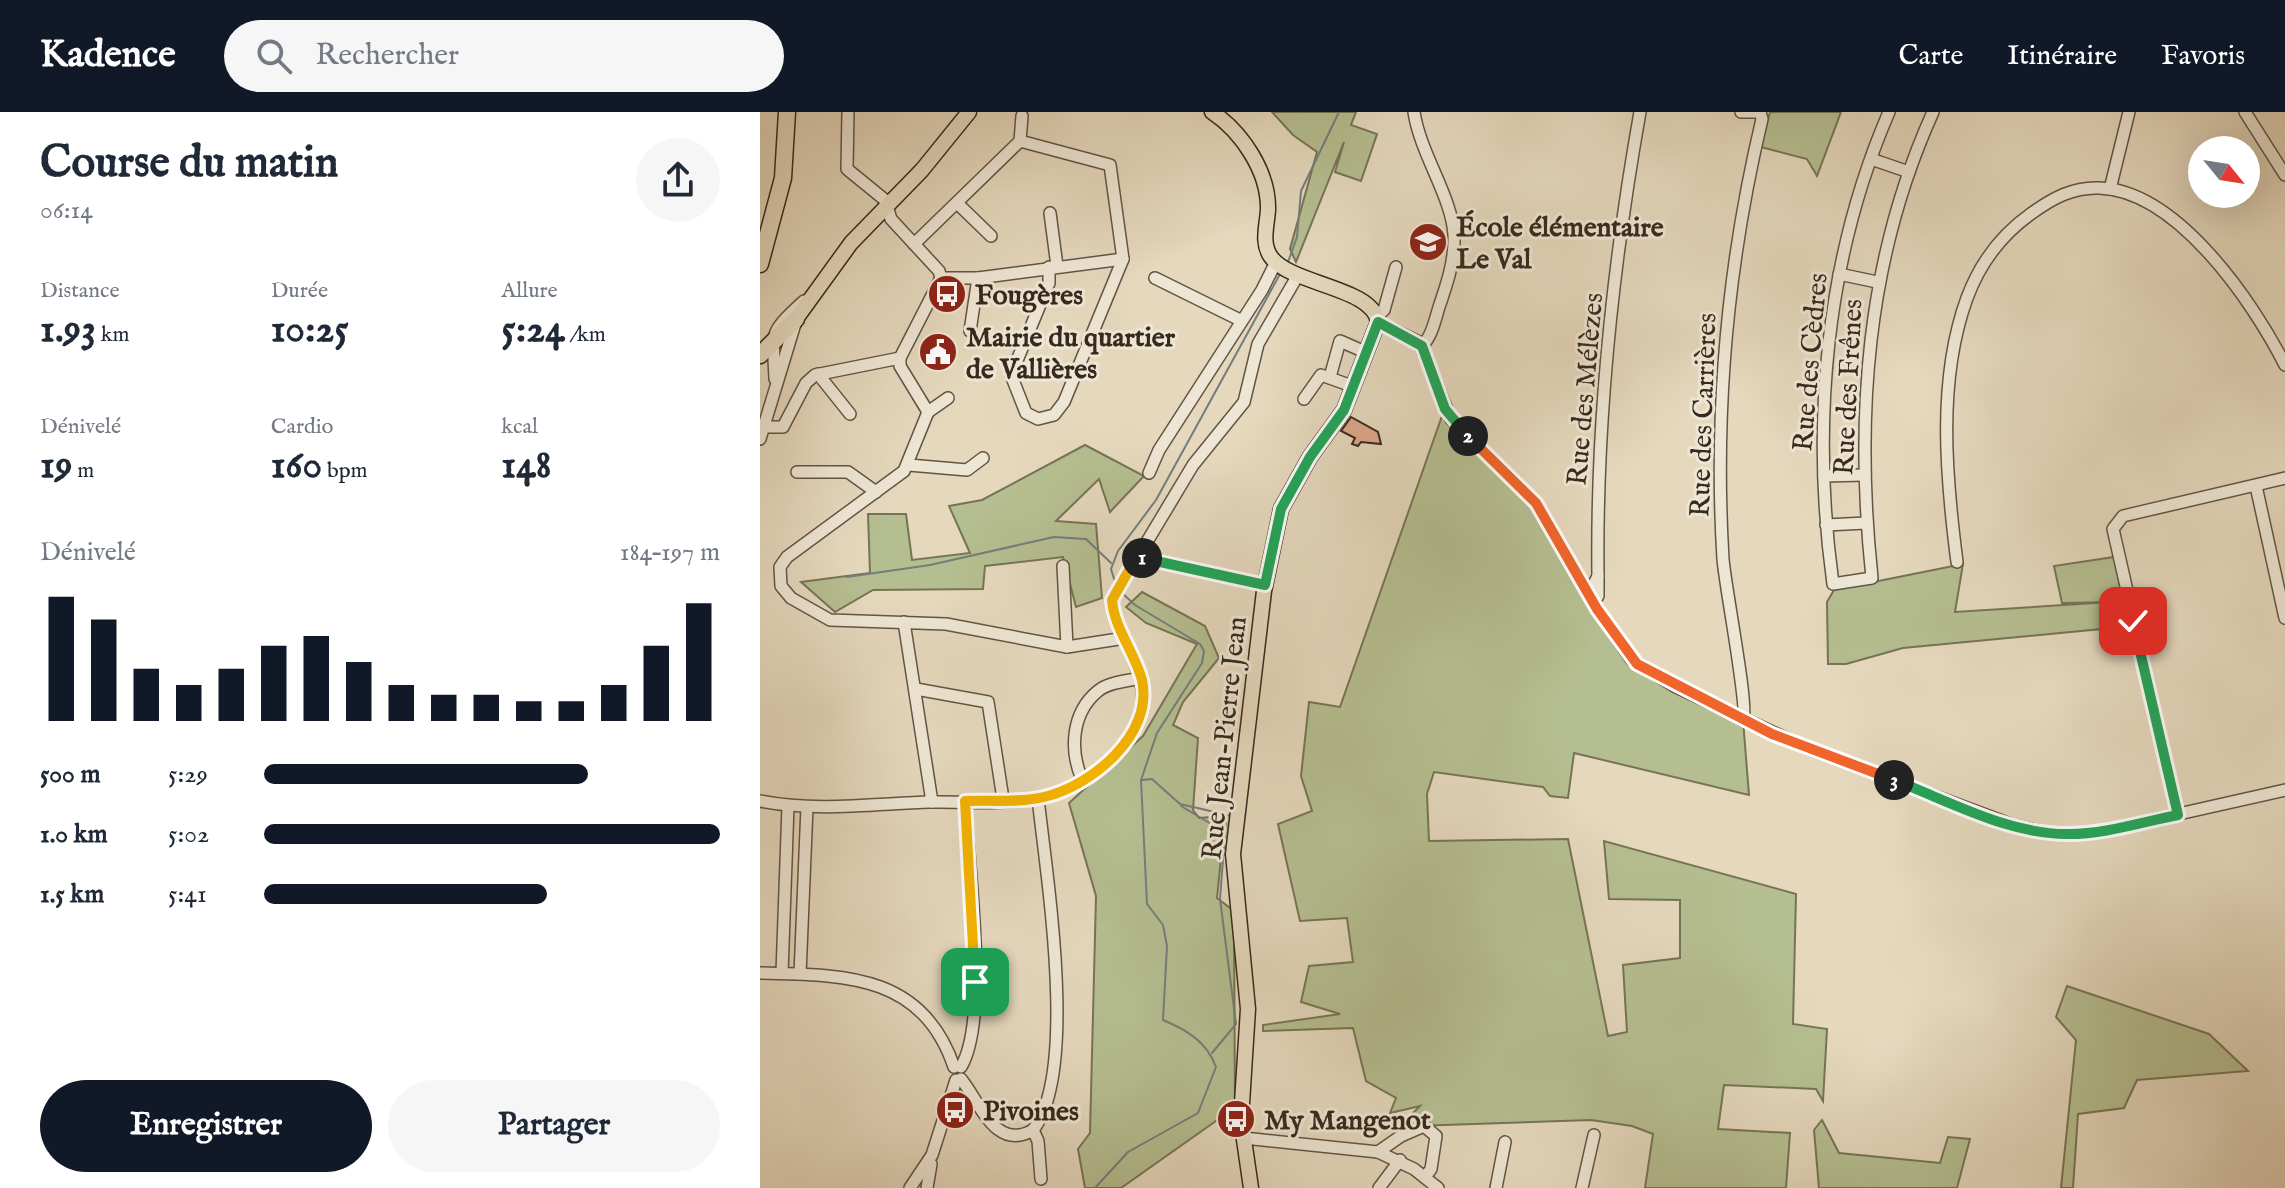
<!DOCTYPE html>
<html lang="fr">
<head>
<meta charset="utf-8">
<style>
  body { margin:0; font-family:"IM FELL English",serif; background:#f6f6f7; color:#1f2937; height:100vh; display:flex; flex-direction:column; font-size:30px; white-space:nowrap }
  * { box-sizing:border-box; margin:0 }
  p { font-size:26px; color:#747a83 }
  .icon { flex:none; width:44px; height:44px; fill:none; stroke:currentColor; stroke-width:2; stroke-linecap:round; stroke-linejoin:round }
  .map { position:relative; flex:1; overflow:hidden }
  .details { display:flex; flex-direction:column; background:#fff; width:760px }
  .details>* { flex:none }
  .needle { width:52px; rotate:120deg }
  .fabs { position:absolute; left:1428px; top:24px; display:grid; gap:16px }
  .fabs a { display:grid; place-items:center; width:72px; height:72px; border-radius:50%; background:#fff; box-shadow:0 8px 32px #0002; font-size:40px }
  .pin { position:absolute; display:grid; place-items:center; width:68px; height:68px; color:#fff; margin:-34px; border-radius:16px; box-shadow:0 4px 12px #0006 }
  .km { position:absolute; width:40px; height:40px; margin:-20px; border-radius:50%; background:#222; color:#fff; font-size:22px; line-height:40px; text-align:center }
  .round { display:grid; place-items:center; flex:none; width:84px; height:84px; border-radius:42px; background:#f6f6f7 }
  .summary { display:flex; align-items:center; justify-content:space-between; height:136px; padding:0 40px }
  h1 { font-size:44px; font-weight:800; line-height:60px }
  .metrics { display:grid; grid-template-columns:repeat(3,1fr); gap:12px; height:136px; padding:8px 40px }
  .metrics div { display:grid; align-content:center }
  .metrics b { font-size:40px; font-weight:800 }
  .metrics small { font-size:22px; font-weight:400 }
  .metrics p { font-size:22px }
  .chart { height:224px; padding:16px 40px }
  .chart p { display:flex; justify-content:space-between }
  .chart svg { width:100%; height:144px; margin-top:8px; stroke:#111827; stroke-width:6 }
  .button { display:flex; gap:16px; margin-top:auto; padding:16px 40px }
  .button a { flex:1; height:92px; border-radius:48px; background:#111827; color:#fff; font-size:32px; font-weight:800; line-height:92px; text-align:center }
  .button a+a { background:#f6f6f7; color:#1f2937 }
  ul { padding:0 40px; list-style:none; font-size:26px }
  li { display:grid; grid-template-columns:128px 96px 1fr; align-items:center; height:60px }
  li i { height:20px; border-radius:10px; background:#111827 }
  header { display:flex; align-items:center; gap:48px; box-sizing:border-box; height:112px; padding:0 40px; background:#111827; color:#fff }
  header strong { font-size:38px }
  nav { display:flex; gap:44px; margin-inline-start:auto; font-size:28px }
  .search { width:560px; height:72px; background:#f6f6f7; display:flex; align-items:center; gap:20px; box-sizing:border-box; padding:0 28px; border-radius:44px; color:#747a83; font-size:30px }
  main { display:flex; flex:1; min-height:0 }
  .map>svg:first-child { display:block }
  .green { fill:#b5be90; stroke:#767456; stroke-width:2 }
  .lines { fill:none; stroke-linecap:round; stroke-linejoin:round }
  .stream { stroke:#737e7c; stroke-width:2 }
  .building { fill:#dea78c; stroke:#36291d; stroke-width:2 }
  .minor-casing { stroke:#625545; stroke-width:14 }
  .major-casing { stroke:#36291d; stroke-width:17 }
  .highway-casing { stroke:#36291d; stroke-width:19 }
  .minor { stroke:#eee6d4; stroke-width:11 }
  .major { stroke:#e5d8bd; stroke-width:14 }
  .highway { stroke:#e5d8bd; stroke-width:16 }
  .split-1-casing { stroke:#fff; stroke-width:16 }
  .split-2-casing { stroke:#fff; stroke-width:16 }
  .split-3-casing { stroke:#fff; stroke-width:16 }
  .split-4-casing { stroke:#fff; stroke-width:16 }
  .split-1 { stroke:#f5b400; stroke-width:10 }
  .split-2 { stroke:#22a559; stroke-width:10 }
  .split-3 { stroke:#f0652b; stroke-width:10 }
  .split-4 { stroke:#22a559; stroke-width:10 }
  .labels { text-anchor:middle; stroke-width:6; stroke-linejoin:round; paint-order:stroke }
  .poi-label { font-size:28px; font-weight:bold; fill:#36291d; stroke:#eee6d4; text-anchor:start }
  .street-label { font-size:28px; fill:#36291d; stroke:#eee6d4 }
</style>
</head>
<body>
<header>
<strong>Kadence</strong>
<div class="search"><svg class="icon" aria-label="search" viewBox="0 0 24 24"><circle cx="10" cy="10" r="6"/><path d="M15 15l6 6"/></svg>Rechercher</div>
<nav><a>Carte</a><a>Itinéraire</a><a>Favoris</a></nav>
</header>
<main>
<section class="details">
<div class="summary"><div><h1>Course du matin</h1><p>06:14</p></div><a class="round"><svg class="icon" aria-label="share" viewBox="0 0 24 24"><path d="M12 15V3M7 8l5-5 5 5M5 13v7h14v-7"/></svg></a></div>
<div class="metrics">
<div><p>Distance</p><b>1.93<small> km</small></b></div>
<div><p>Durée</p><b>10:25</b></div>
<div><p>Allure</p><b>5:24<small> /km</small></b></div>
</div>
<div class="metrics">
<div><p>Dénivelé</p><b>19<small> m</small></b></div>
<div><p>Cardio</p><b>160<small> bpm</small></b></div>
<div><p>kcal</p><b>148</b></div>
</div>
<div class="chart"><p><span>Dénivelé</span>184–197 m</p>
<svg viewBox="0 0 160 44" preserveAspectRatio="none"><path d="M5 44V6M15 44V13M25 44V28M35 44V33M45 44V28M55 44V21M65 44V18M75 44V26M85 44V33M95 44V36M105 44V36M115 44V38M125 44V38M135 44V33M145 44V21M155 44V8"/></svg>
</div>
<ul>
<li><b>500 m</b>5:29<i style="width:71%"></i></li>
<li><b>1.0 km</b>5:02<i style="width:100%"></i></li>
<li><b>1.5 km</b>5:41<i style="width:62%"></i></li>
</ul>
<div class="button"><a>Enregistrer</a><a>Partager</a></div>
</section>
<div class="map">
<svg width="1525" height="1076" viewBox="0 0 1525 1076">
  <rect width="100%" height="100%" fill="#e5d8bd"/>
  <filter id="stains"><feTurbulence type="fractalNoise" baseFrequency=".0025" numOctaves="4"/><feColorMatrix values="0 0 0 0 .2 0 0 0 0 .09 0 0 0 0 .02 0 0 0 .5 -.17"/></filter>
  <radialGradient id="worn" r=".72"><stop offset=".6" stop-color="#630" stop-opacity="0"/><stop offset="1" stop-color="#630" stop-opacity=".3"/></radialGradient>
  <!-- green -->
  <g class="green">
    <polygon points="512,0 596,0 591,13 617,22 601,69 575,60 584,30 536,150 530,137 557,40 533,23"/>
    <polygon points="1010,0 1081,0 1057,64 1047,47 1001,35"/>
    <polygon points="683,301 767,381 872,548 983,608 989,683 814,641 808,686 790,684 783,675 674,660 667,682 669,729 808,727 848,924 867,920 863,853 920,846 920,788 849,787 844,729 1036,782 1033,912 1067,917 1063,989 1056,977 964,973 958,1017 1030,1021 1026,1076 885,1076 893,1022 872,1014 831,1008 654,1014 645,1009 660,994 630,1001 636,986 606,969 593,916 503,919 503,913 580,902 541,890 549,854 593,850 587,806 540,809 518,712 552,699 541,664 549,590 580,595"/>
    <polygon points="325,333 384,364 350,400 339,367 296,409 336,412 342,486 316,495 303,445 225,454 223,477 113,478 75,500 41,470 110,461 108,402 146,402 152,448 210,441 189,394 222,388"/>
    <polygon points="1354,445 1363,488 1362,515 1143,536 1086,552 1068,552 1067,490 1074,478 1203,452 1195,500 1351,490 1302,491 1294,454"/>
    <polygon points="382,480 445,514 459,546 423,590 413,613 438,626 433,698 439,706 473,703 470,735 461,746 457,786 474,799 475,1007 463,1004 361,1076 325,1076 318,1037 330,1021 336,784 309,691 383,624 437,532 386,511 366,495"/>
    <polygon points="1307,874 1449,922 1488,959 1377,968 1364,996 1318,1002 1313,1076 1301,1076 1316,928 1296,905"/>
    <polygon points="1062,1008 1079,1041 1180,1051 1188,1025 1210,1027 1197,1076 1059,1076 1054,1018"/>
  </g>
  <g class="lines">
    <!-- stream -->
    <g class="stream">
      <polyline points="528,150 537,125 541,79 579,0"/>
      <polyline points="87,465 170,453 294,425 326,427 351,451"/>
      <polyline points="356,473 351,457 358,439 396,388 520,162"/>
      <polyline points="382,668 392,667 420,692 463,702 466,708 460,787 476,912 452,941"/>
      <polyline points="421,694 463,719"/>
      <path d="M335 1076 368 1040 438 1001 456 955C447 930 427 918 403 908L407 834 403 813 387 792 381 668 397 621 442 551 444 539 440 532 375 493 362 481"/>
    </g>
  </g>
  <!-- building -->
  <polygon class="building" points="591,305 618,320 621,332 601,330 598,334 592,332 595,326 581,319"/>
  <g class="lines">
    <!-- minor casing -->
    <g class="minor-casing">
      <g id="minor">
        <polyline points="88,0 87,57 125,88 131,107 179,159 181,166"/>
        <path d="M654 0C660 41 692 85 694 123 695 148 687 172 679 195 675 208 672 224 662 234"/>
        <path d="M981 0H1000L1002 7C968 150 954 299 963 447 965 474 989 596 983 608"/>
        <path d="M1129 0C1065 148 1051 313 1073 472L1112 466C1095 306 1106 148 1173 0"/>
        <polyline points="1485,0 1525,63"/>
        <polyline points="260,29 262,4"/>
        <polyline points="1111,47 1149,60"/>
        <polyline points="1350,77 1369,0"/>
        <polyline points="197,91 231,124"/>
        <polyline points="290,101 297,154"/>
        <polyline points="154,132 260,29 350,53 363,147 218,166 181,166"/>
        <polyline points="289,155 289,171 251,263 266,301 278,307 294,303 304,290 363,147"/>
        <polyline points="1079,162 1117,170"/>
        <polyline points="181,166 140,246 140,254 168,300 144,359 27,445 20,455 21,474 31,486 70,508 186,512 307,535 365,526"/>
        <polyline points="395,166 480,208"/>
        <polyline points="617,204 624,198 636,155"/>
        <polyline points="618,210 659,230 691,307 776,391 837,497 872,548 916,575 1049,637 1253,713 1289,721 1334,721 1525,678"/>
        <polyline points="210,219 218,166"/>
        <polyline points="58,262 90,302"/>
        <polyline points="570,265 580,229 605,240"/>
        <path d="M15 267C13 219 8 222 44 189"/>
        <polyline points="544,287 561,263 592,274"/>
        <polyline points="168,300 188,286"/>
        <polyline points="4,315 23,315 46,271 55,263 140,246"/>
        <polyline points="0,327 35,212"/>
        <polyline points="149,353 207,358 223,346"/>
        <polyline points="37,360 88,360 116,380"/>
        <polyline points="389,361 399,338 502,178 516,150"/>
        <polyline points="1064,364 1104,363"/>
        <polyline points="1496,374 1525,506"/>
        <polyline points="1066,413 1106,411"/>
        <polyline points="377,444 505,473"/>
        <path d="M1197 450C1186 365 1177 268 1207 186 1220 151 1242 122 1272 101 1293 86 1313 75 1339 76 1417 78 1493 190 1525 253"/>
        <polyline points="303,454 307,535"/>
        <path d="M838 464C836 309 853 152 880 0"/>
        <polyline points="833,490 838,484 838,464 835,470"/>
        <polyline points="144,510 172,690"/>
        <polyline points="156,577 228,590 243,687"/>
        <path d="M322 667C309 637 312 600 338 579 348 570 368 569 381 566"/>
        <path d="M278 686C286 762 319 959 273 1018L278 1029 281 1067"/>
        <path d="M0 689C56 700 114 692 170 690 210 689 260 695 297 681 332 668 373 635 381 598 390 557 355 527 352 488L433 353 484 290 498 232 538 163"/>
        <polyline points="1418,703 1353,417 1363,404 1525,366"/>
        <path d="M0 861C83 863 162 861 194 955"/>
        <polyline points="22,861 28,694"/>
        <polyline points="40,862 47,695"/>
        <path d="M201 955C230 906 208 750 205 689"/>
        <path d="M201 967C220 990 235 1040 273 1018"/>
        <polyline points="484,1026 618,1040 654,1057 678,1076"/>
        <polyline points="618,1040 641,1024 664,1014 676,1024 671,1057 665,1065"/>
        <polyline points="150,1076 172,1043 196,968"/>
        <polyline points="167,1076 171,1052"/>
        <polyline points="619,1076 640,1048"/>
        <polyline points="736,1076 745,1030"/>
        <polyline points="822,1076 834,1023"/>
      </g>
    </g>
    <!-- major casing -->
    <g class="major-casing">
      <g id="major">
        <path d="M452 0C482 20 509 60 508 98 507 114 501 131 511 145 531 173 613 175 618 210L584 298 550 345 521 397 504 479 473 742 488 897 481 1007 491 1076"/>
        <polyline points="36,207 91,131 162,58 209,0"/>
      </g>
    </g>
    <!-- highway casing -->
    <g class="highway-casing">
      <g id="highway">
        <polyline points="0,152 23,66 27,0"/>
        <polyline points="0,243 36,207"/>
      </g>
    </g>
    <!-- minor -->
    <use href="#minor" class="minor"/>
    <!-- major -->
    <use href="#major" class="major"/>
    <!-- highway -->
    <use href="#highway" class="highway"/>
  </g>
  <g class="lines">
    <!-- split-1 casing -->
    <g class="split-1-casing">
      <path id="split-1" d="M215 870 205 689C230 688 259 691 284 685 331 674 394 623 382 568 375 541 354 516 352 488L377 444 382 446"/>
    </g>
    <!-- split-2 casing -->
    <g class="split-2-casing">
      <polyline id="split-2" points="382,446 505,473 521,397 550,345 584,298 618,210 662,234 685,297 708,324"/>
    </g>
    <!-- split-3 casing -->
    <g class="split-3-casing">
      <polyline id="split-3" points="708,324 776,391 837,497 877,552 1012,622 1134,668"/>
    </g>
    <!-- split-4 casing -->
    <g class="split-4-casing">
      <path id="split-4" d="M1134 668C1189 689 1250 723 1309 722 1345 722 1382 710 1418 703L1373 509"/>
    </g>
    <!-- split-1 -->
    <use href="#split-1" class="split-1"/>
    <!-- split-2 -->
    <use href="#split-2" class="split-2"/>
    <!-- split-3 -->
    <use href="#split-3" class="split-3"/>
    <!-- split-4 -->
    <use href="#split-4" class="split-4"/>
  </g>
  <!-- icons -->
  <defs>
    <g id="school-disc" transform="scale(2)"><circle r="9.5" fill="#8f2418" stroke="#eee6d4"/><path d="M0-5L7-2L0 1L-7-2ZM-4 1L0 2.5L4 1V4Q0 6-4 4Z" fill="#fff"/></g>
    <g id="bus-disc" transform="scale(2)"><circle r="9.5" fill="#8f2418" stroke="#eee6d4"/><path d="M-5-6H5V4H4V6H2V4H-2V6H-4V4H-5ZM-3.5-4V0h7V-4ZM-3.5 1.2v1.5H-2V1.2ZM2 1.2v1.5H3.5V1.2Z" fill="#fff"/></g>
    <g id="civic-disc" transform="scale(2)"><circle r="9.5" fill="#8f2418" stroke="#eee6d4"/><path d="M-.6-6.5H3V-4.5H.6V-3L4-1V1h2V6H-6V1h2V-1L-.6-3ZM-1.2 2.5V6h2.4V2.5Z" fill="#fff"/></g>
  </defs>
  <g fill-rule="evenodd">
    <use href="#school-disc" x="668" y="130"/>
    <use href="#bus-disc" x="187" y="182"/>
    <use href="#civic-disc" x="178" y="240"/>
    <use href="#bus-disc" x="195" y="998"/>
    <use href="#bus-disc" x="476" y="1007"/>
  </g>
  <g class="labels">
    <!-- poi labels -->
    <g class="poi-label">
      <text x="696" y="124">École élémentaire<tspan x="696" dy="32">Le Val</tspan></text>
      <text x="215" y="192">Fougères</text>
      <text x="206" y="234">Mairie du quartier<tspan x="206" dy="32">de Vallières</tspan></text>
      <text x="223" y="1008">Pivoines</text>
      <text x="504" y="1017">My Mangenot</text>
    </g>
    <!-- street labels -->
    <g class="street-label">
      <text transform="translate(1049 250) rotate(-85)" y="10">Rue des Cèdres</text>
      <text transform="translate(1087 275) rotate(-87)" y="10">Rue des Frênes</text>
      <text transform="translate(824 277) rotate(-85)" y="10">Rue des Mélèzes</text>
      <text transform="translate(942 303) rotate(-88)" y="10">Rue des Carrières</text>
      <text transform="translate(463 626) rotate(-84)" y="10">Rue Jean-Pierre Jean</text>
    </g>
  </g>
  <rect width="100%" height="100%" filter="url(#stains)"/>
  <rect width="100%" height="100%" fill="url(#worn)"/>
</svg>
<div class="fabs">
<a><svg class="needle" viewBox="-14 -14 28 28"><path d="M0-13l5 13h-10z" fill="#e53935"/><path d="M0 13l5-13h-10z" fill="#747a83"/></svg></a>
</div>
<div class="pin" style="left:215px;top:870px;background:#1e9e55"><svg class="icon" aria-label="arrive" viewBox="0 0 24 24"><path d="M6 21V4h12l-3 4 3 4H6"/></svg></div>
<div class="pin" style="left:1373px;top:509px;background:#d93025"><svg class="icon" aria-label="check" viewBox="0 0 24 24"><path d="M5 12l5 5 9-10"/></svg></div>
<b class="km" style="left:382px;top:446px">1</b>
<b class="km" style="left:708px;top:324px">2</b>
<b class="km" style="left:1134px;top:668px">3</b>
</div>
</main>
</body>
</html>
